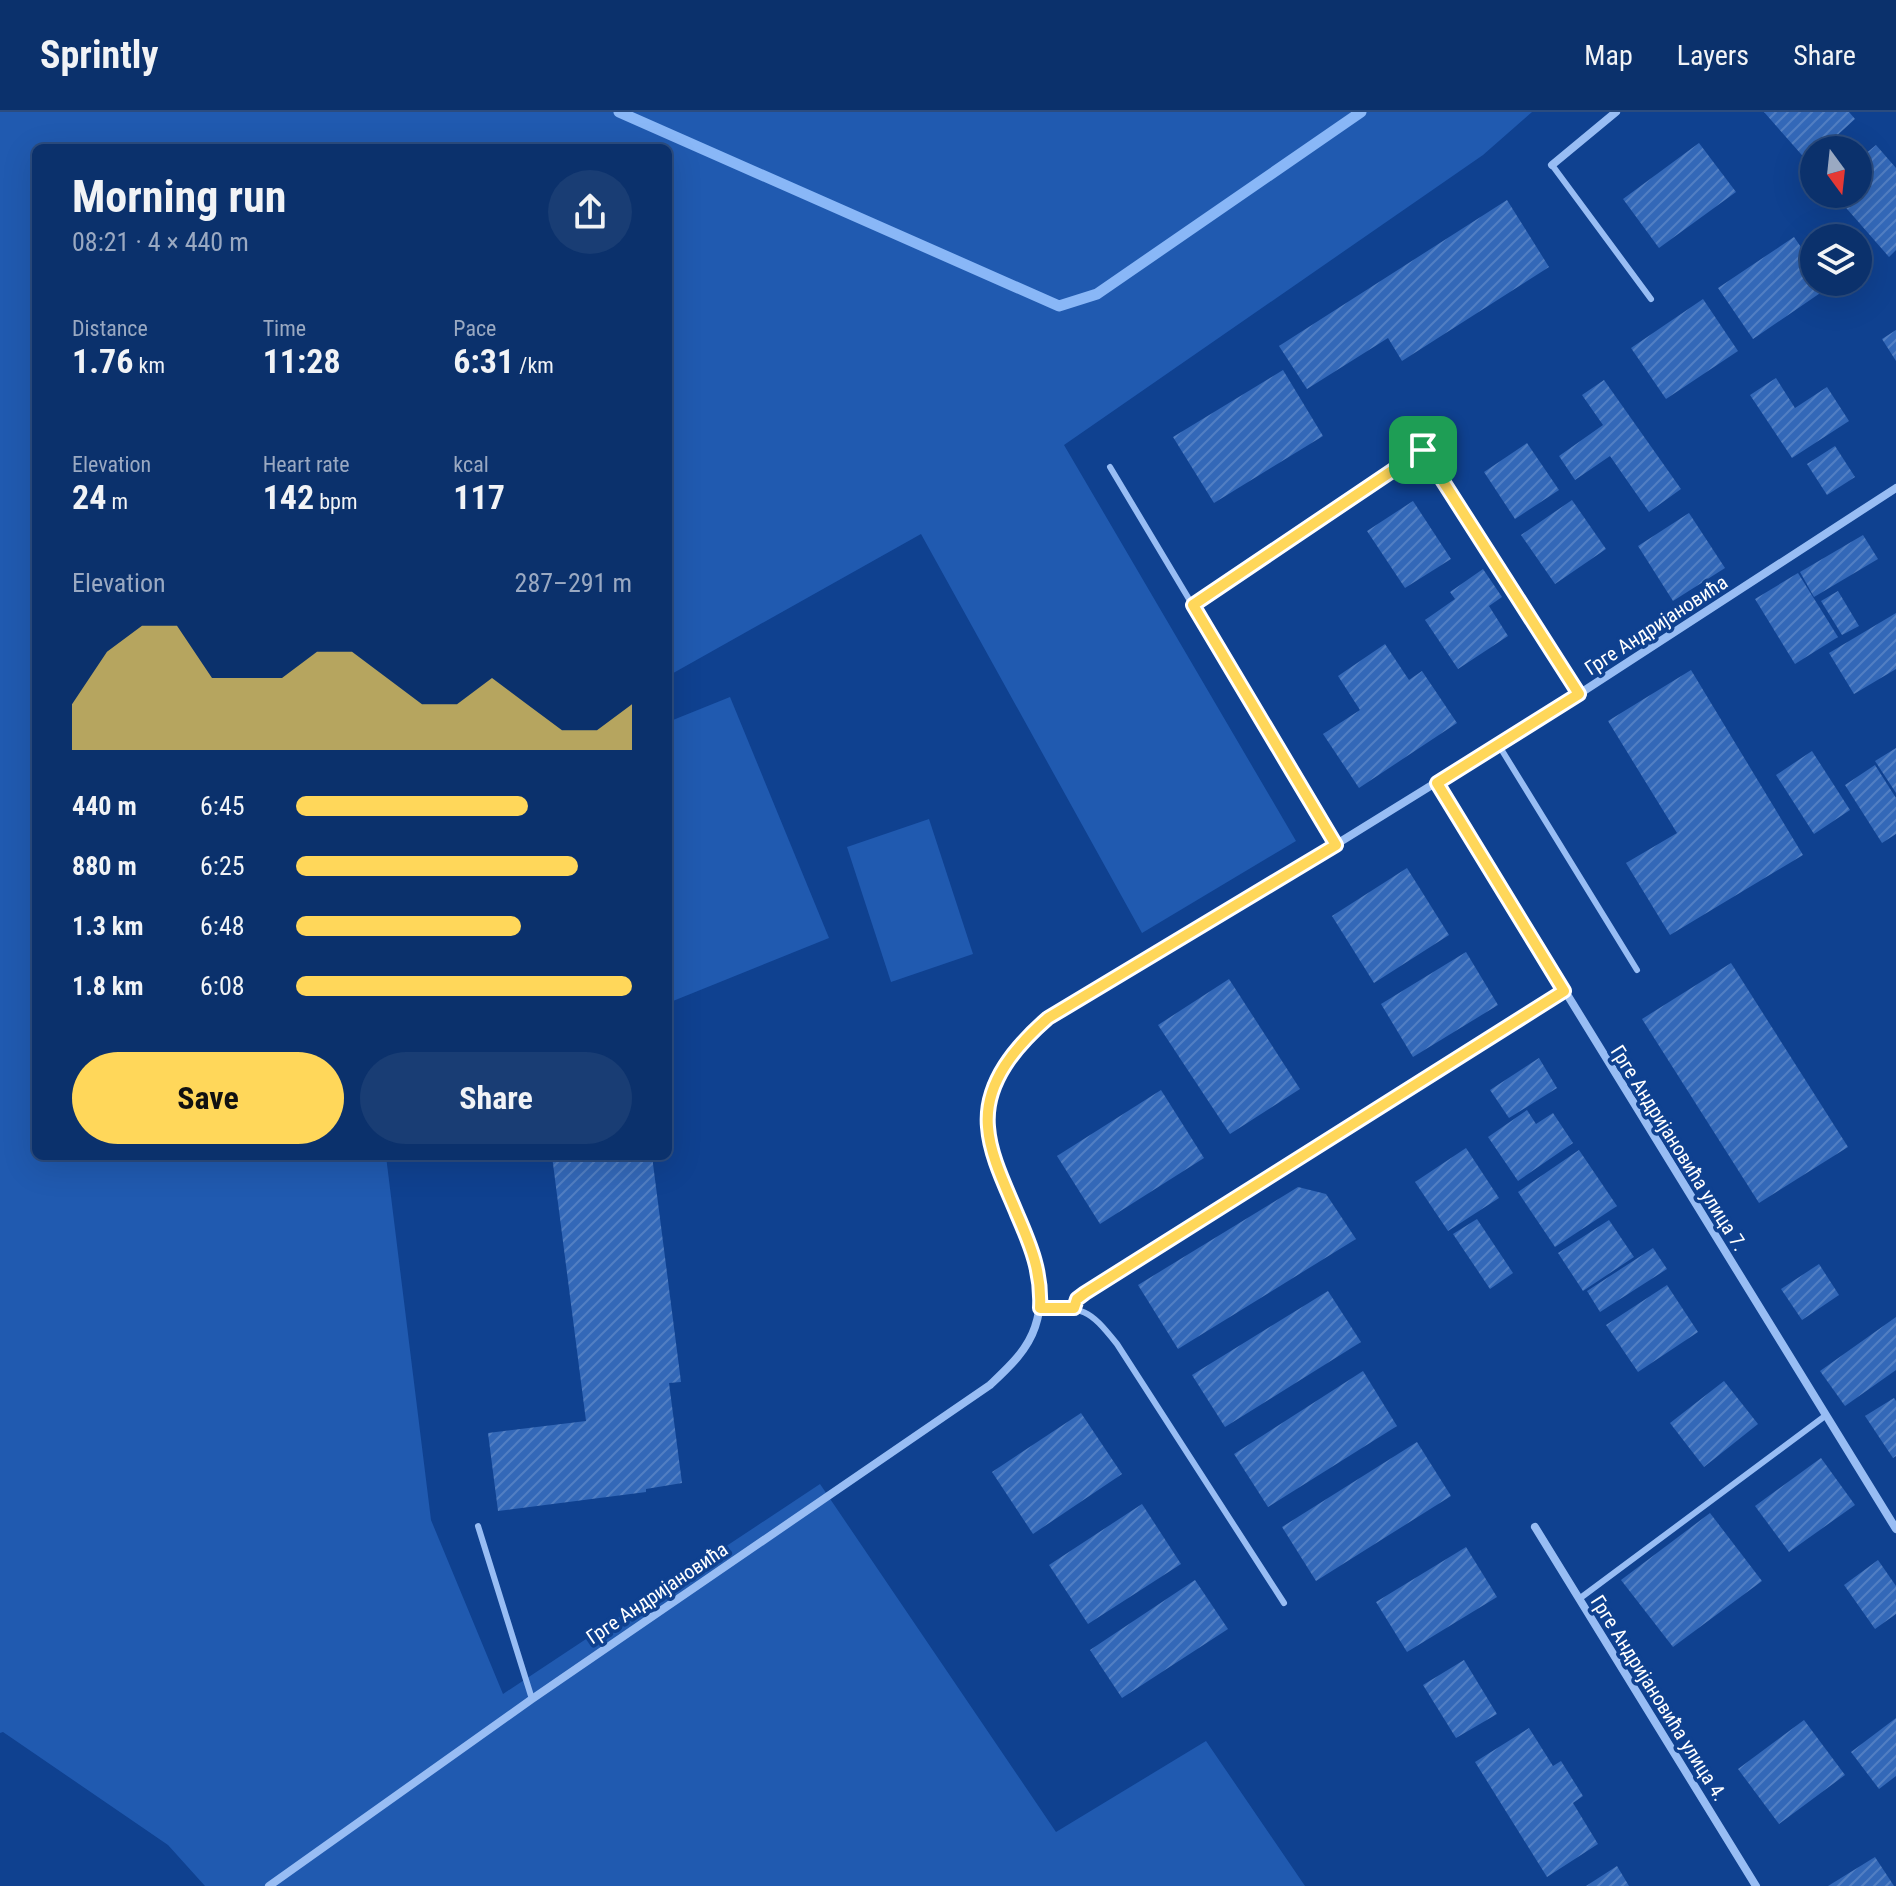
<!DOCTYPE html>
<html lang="en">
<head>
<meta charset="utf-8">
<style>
  body { margin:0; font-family:"Roboto Condensed",sans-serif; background:#193d74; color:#f1f3f6; height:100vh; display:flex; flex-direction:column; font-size:30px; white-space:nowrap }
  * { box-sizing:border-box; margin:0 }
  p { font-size:26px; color:#9aa9c2 }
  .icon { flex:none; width:44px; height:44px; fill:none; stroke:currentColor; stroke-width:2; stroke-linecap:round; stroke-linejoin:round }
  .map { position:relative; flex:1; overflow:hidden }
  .drawer { position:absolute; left:32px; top:32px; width:640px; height:1016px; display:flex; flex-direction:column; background:#0b316c; border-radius:12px; box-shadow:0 8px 32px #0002,0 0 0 2px #2b4c7f }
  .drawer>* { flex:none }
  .needle { width:52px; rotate:165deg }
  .controls { position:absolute; left:1800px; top:24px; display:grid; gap:16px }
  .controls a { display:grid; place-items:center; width:72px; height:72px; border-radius:50%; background:#0b316c; box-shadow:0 8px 32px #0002,0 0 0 2px #2b4c7f; font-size:40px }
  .pin { position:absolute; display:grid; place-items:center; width:68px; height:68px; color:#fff; margin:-34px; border-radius:16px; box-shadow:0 4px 12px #0006 }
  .round { display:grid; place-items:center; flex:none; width:84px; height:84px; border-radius:42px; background:#193d74 }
  .head { display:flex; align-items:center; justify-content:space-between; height:136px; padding:0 40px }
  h1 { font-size:44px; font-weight:700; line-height:60px }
  .stats { display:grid; grid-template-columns:repeat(3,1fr); gap:12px; height:136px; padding:8px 40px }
  .stats div { display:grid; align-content:center }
  .stats b { font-size:34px; font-weight:700 }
  .stats small { font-size:22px; font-weight:400 }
  .stats p { font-size:22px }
  .chart { height:224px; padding:16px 40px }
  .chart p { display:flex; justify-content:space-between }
  .chart svg { width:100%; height:144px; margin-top:8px; fill:#ffd75a; opacity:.7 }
  .cta { display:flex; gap:16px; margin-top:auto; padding:16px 40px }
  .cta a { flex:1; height:92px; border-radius:48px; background:#ffd75a; color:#111; font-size:32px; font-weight:700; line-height:92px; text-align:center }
  .cta a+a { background:#193d74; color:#f1f3f6 }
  ul { padding:0 40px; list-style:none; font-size:26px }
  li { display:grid; grid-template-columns:128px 96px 1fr; align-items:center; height:60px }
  li i { height:20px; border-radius:10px; background:#ffd75a }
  header { display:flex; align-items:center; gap:48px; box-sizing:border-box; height:112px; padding:0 40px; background:#0b316c; border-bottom:2px solid #2b4c7f }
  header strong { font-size:38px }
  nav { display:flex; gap:44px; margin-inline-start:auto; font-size:28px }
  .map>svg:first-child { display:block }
  .grass { fill:#205ab0 }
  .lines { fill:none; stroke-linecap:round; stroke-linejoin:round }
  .stream { stroke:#89b7f7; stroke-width:11 }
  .building { fill:url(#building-hatch) }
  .service { stroke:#98bdf4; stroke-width:6 }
  .minor { stroke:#98bdf4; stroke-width:8 }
  .route-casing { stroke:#fff; stroke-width:16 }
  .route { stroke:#ffd75a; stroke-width:10 }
  .labels { text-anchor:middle; stroke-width:7; stroke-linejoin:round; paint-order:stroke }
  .street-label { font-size:20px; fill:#fff; stroke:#0f4190 }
</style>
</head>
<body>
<header>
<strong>Sprintly</strong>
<nav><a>Map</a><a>Layers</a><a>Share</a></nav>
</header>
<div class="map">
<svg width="1896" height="1774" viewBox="0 0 1896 1774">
  <defs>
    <pattern id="building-hatch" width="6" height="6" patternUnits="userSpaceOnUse" patternTransform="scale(2)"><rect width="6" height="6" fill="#3368b8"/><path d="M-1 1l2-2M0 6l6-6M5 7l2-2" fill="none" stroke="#527fc3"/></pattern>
  </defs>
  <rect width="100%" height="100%" fill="#0f4190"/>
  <!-- grass -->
  <g class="grass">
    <polygon points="0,0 1532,0 1483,43 1064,333 1296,729 1142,821 921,422 668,564 668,36 36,36 36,1044 386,1044 431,1408 503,1582 820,1372 1056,1720 1206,1629 1305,1774 205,1774 168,1733 3,1620 0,1621"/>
    <polygon points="730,585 829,826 673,889 668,876 668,610"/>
    <polygon points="929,707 973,842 891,870 847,735"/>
  </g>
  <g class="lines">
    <!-- stream -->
    <polyline class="stream" points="619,0 1059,194 1097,182 1361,0"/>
  </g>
  <!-- building -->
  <g class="building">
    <polygon points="1764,0 1849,0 1855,7 1821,38 1814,38 1814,45 1808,50"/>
    <polygon points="1699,31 1736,80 1659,136 1623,87"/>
    <polygon points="1876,33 1896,56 1896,138 1889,145 1834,82 1858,82 1858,48"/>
    <polygon points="1507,88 1549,155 1402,249 1388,226 1307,277 1279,234"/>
    <polygon points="1794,125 1814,154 1814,170 1825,170 1829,175 1753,227 1718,176"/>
    <polygon points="1703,187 1738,239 1666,287 1631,236"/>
    <polygon points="1896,218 1896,249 1882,227"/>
    <polygon points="1283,258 1323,324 1214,391 1173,325"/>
    <polygon points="1776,266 1795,296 1827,275 1849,309 1792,346 1750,283"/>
    <polygon points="1604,268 1681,377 1649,400 1610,344 1575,368 1559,344 1603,313 1582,283"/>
    <polygon points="1527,331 1559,378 1515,407 1484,360"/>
    <polygon points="1835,334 1855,365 1827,383 1807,352"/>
    <polygon points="1572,388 1606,437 1555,472 1521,423"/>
    <polygon points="1413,389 1451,447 1405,476 1367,419"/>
    <polygon points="1689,401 1725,456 1673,489 1638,434"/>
    <polygon points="1863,423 1878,447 1814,485 1800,460"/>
    <polygon points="1483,457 1502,485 1489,494 1508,524 1458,557 1425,508 1455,487 1450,480"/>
    <polygon points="1798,461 1838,525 1795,552 1755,487"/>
    <polygon points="1838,479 1859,514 1842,523 1821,489"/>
    <polygon points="1896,501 1896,557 1854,582 1829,541"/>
    <polygon points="1385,532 1409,568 1422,559 1457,611 1359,676 1323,622 1360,598 1338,564"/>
    <polygon points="1691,558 1803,743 1670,823 1626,751 1677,721 1608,609"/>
    <polygon points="1896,636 1896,681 1875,649"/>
    <polygon points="1812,639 1850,698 1814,722 1776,663"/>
    <polygon points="1875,653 1896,686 1896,722 1882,731 1845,673"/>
    <polygon points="1407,756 1449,823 1374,871 1332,804"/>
    <polygon points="1466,840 1498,893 1413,945 1381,892"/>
    <polygon points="1731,851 1848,1035 1759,1091 1642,907"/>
    <polygon points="1229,867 1300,977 1230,1022 1158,913"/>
    <polygon points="1539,946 1557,976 1509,1006 1490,978"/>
    <polygon points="1161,978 1204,1046 1100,1112 1057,1044"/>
    <polygon points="1527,998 1536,1012 1553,1001 1573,1031 1518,1069 1488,1025"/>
    <polygon points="1466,1036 1499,1086 1448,1119 1415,1070"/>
    <polygon points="1579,1038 1617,1094 1555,1135 1518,1080"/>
    <polygon points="552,1044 652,1044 681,1270 669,1271 682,1371 646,1377 646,1380 498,1399 488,1321 586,1309"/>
    <polygon points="1298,1075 1326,1082 1356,1127 1178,1237 1138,1173"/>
    <polygon points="1477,1107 1513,1161 1490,1177 1453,1122"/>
    <polygon points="1609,1108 1634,1145 1583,1179 1558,1141"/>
    <polygon points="1653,1136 1667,1157 1600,1200 1587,1179"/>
    <polygon points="1819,1152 1839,1183 1802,1208 1781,1177"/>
    <polygon points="1667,1173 1698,1220 1638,1260 1606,1213"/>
    <polygon points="1328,1179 1361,1230 1225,1315 1192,1263"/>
    <polygon points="1896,1205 1896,1258 1845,1294 1820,1259"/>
    <polygon points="1363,1259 1397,1314 1268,1395 1234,1342"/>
    <polygon points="1724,1269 1758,1312 1704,1355 1670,1311"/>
    <polygon points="1894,1286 1896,1289 1896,1344 1893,1346 1865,1304"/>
    <polygon points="1081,1301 1122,1362 1033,1422 992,1360"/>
    <polygon points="1417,1330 1451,1384 1316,1469 1282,1415"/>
    <polygon points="1821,1346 1855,1393 1789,1440 1755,1394"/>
    <polygon points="1142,1392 1181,1452 1088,1512 1049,1453"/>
    <polygon points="1710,1401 1762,1469 1673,1535 1621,1468"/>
    <polygon points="1466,1435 1497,1485 1407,1540 1376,1490"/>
    <polygon points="1878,1448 1896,1474 1896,1502 1875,1517 1844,1473"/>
    <polygon points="1195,1468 1228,1517 1122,1586 1090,1538"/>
    <polygon points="1464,1548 1497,1602 1456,1626 1423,1573"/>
    <polygon points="1896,1606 1896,1664 1879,1677 1851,1640"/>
    <polygon points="1804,1608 1845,1663 1779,1712 1738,1657"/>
    <polygon points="1529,1616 1553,1654 1561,1649 1583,1684 1573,1691 1598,1732 1547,1765 1475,1650"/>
    <polygon points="1875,1745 1894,1774 1828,1774"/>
    <polygon points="1617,1754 1629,1774 1586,1774"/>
  </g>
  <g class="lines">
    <!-- service -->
    <g class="service">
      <polyline points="1552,53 1651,187"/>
      <polyline points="1110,355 1336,733"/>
      <polyline points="1193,493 1423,338 1579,582"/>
      <polyline points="1498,632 1637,858"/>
      <path d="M1040 1196C1085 1196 1088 1196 1117 1232L1284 1491"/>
      <polyline points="1074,1196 1077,1187 1085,1181 1564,879"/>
      <polyline points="478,1414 532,1587"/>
      <polyline points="1579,1487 1825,1304"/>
    </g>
    <!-- minor -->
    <g class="minor">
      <polyline points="1552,53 1616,0"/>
      <polyline points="1437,671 1896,1417"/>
      <polyline points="1535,1415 1756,1774"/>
      <path d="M269 1774 532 1587 990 1273C1008 1256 1027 1239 1035 1215 1045 1186 1040 1159 1030 1131 994 1034 953 988 1048 906L1222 803 1579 582 1896 376"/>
    </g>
  </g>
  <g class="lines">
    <!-- route casing -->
    <g class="route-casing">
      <path id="route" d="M1423 338 1579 582 1437 671 1564 879 1085 1181 1077 1187 1074 1196H1040C1042 1161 1031 1134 1017 1102 1006 1075 990 1044 988 1015 984 970 1017 933 1048 906L1336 733 1193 493Z"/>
    </g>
    <!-- route -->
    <use href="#route" class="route"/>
  </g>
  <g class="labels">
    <!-- street labels -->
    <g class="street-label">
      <text transform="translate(1656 513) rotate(-33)" y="7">Грге Андријановића</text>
      <text transform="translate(1679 1036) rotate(58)" y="7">Грге Андријановића улица 7.</text>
      <text transform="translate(657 1481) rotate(-34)" y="7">Грге Андријановића</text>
      <text transform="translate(1659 1586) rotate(58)" y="7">Грге Андријановића улица 4.</text>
    </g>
  </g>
</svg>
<div class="controls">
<a><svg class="needle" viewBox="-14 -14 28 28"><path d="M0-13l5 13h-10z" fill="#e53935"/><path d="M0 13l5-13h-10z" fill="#9aa9c2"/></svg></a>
<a><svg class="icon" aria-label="layers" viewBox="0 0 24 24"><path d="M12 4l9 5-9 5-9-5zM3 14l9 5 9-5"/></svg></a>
</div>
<div class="pin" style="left:1423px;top:338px;background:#1e9e55"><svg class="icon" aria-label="arrive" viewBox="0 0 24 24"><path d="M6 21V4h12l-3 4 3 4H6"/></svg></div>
<section class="drawer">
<div class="head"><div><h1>Morning run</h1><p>08:21 · 4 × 440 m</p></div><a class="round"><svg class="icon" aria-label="share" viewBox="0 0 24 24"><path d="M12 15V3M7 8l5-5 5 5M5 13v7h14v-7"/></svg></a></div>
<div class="stats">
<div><p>Distance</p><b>1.76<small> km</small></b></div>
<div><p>Time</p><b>11:28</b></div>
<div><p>Pace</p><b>6:31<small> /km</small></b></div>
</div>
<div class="stats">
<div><p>Elevation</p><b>24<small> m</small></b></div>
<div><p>Heart rate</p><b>142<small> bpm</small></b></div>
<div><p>kcal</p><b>117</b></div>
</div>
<div class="chart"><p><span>Elevation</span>287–291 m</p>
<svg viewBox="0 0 160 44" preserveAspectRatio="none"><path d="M0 44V30L10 14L20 6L30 6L40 22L50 22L60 22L70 14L80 14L90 22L100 30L110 30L120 22L130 30L140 38L150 38L160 30V44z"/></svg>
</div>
<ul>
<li><b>440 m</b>6:45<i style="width:69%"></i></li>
<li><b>880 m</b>6:25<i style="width:84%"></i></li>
<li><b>1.3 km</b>6:48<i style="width:67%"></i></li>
<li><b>1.8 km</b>6:08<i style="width:100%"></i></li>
</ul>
<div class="cta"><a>Save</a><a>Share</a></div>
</section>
</div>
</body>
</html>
